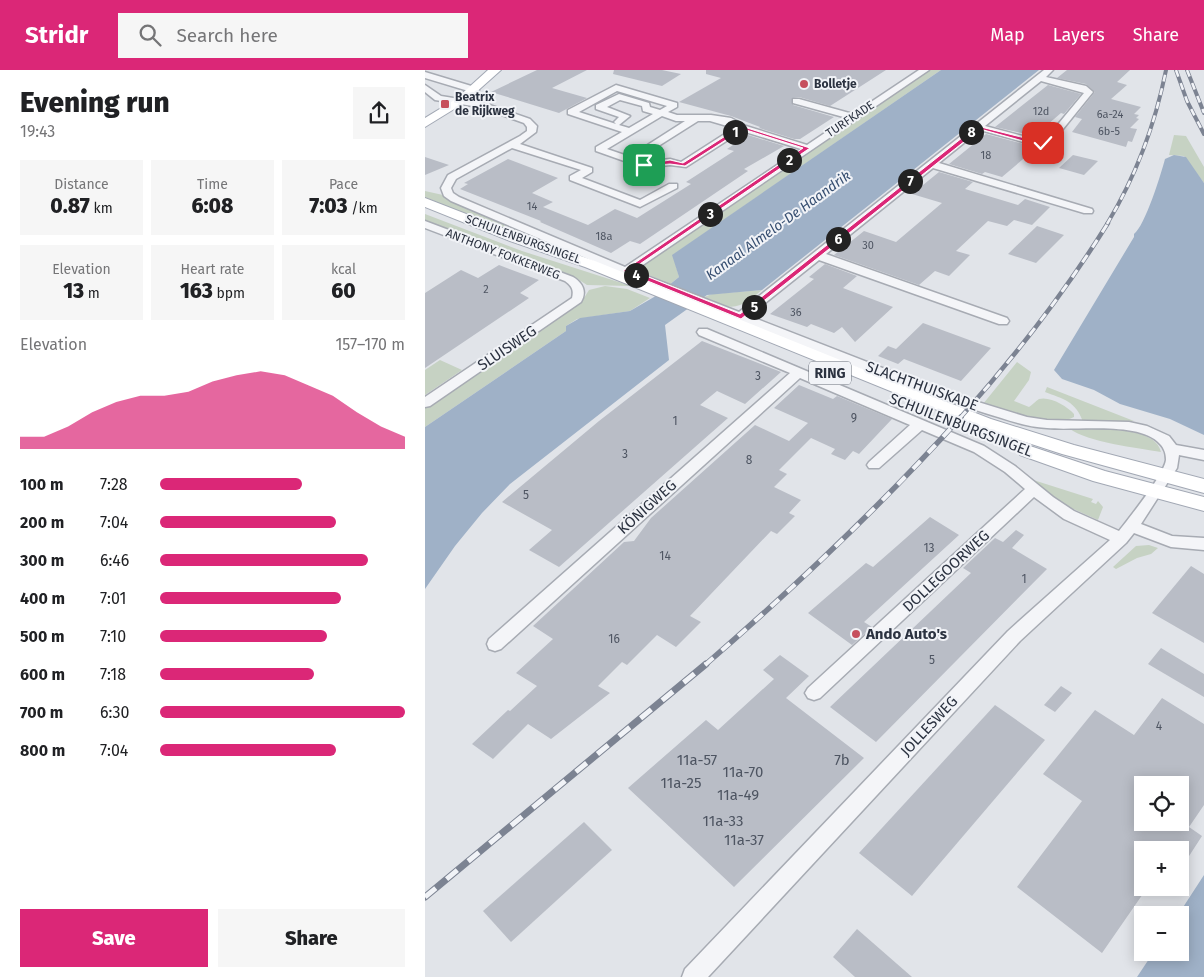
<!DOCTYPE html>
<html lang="en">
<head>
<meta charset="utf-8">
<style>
  body { margin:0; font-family:"Fira Sans",sans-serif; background:#f6f6f6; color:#202124; height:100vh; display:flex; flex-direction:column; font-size:19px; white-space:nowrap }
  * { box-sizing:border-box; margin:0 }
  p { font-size:16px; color:#757577 }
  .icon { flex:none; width:28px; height:28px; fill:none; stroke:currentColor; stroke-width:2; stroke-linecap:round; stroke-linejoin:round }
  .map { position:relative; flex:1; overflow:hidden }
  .sheet { display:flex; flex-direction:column; background:#fff; width:425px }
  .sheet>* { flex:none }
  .buttons { position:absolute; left:709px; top:706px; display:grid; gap:10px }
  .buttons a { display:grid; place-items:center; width:55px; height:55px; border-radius:0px; background:#fff; box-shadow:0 2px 12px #0003; font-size:25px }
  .pin { position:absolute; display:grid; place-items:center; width:42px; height:42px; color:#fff; margin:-21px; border-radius:10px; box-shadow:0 2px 8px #0006 }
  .km { position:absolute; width:25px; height:25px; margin:-12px; border-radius:50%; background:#222; color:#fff; font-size:14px; line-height:25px; text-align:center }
  .round { display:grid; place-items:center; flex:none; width:52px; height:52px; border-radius:0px; background:#f6f6f6 }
  .headline { display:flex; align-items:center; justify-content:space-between; height:85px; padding:0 20px }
  h1 { font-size:28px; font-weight:800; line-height:38px }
  .figures { display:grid; grid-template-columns:repeat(3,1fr); gap:8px; height:85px; padding:5px 20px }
  .figures div { display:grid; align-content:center; border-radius:0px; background:#f6f6f6; text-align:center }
  .figures b { font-size:21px; font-weight:800 }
  .figures small { font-size:14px; font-weight:400 }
  .figures p { font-size:14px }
  .chart { height:140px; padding:10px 20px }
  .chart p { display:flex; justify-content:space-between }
  .chart svg { width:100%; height:90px; margin-top:5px; fill:#db2777; opacity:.7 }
  .primary-button { display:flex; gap:10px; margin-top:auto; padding:10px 20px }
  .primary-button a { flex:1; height:58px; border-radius:0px; background:#db2777; color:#fff; font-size:20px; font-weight:800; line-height:58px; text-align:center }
  .primary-button a+a { background:#f6f6f6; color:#202124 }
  ul { padding:0 20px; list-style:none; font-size:16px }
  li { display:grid; grid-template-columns:80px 60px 1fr; align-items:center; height:38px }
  li i { height:12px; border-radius:6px; background:#db2777 }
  header { display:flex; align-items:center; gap:30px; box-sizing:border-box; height:70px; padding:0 25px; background:#db2777; color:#fff }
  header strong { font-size:24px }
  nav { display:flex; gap:28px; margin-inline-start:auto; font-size:18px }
  .search { width:350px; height:45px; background:#f6f6f6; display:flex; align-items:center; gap:12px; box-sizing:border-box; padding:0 18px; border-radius:0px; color:#757577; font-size:19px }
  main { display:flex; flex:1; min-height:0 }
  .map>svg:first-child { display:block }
  .green { fill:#c6d2c3 }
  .water { fill:#9fb1c7 }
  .building { fill:#b9bdc6; fill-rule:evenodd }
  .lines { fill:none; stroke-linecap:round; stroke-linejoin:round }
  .minor-casing { stroke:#a7abb3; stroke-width:3 }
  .major-casing { stroke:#a2a8b4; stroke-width:2 }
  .minor { fill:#f4f5f8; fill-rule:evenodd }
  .major { fill:#fff; fill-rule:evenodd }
  .rail-far3-casing { stroke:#7c8392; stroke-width:4 }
  .rail-far2-casing { stroke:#7c8392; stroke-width:4.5 }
  .rail-far1-casing { stroke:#7c8392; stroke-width:5.5 }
  .rail-casing { stroke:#7c8392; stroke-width:7 }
  .rail-far3 { stroke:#f1f3f7; stroke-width:2.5; stroke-dasharray:7; stroke-linecap:butt }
  .rail-far2 { stroke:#f1f3f7; stroke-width:3; stroke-dasharray:9; stroke-linecap:butt }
  .rail-far1 { stroke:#f1f3f7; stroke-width:4; stroke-dasharray:11; stroke-linecap:butt }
  .rail { stroke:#f1f3f7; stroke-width:5; stroke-dasharray:14; stroke-linecap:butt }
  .route { fill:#db2777; stroke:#fff }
  .poi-dot { fill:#c64f5d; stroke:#f1f3f7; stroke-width:2 }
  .labels { text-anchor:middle; stroke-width:4; stroke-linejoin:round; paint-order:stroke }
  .far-number-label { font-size:11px; fill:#4e5562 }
  .far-poi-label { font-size:12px; font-weight:bold; fill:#2b3240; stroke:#f1f3f7; text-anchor:start }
  .far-street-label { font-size:12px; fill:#2b3240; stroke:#f1f3f7 }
  .number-label { font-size:12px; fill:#4e5562 }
  .far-water-label { font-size:14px; font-style:italic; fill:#374f71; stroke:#f1f3f7 }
  .shield { fill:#f1f3f7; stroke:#666c77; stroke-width:1 }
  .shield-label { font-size:14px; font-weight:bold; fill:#2b3240 }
  .street-label { font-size:15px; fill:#2b3240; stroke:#f1f3f7 }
  .poi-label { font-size:15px; font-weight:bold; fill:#2b3240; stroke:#f1f3f7; text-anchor:start }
  .near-number-label { font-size:15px; fill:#4e5562 }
</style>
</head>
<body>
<header>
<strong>Stridr</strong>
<div class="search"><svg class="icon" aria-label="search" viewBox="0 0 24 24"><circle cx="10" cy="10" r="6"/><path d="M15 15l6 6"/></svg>Search here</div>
<nav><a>Map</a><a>Layers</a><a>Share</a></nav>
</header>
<main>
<section class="sheet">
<div class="headline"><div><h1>Evening run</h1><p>19:43</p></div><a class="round"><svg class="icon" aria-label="share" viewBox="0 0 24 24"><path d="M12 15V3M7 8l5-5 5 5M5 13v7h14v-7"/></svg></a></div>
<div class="figures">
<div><p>Distance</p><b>0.87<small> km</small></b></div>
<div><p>Time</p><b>6:08</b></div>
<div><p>Pace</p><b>7:03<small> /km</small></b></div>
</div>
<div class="figures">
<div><p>Elevation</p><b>13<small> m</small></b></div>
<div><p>Heart rate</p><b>163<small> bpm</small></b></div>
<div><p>kcal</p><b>60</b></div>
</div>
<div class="chart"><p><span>Elevation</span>157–170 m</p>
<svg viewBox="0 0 160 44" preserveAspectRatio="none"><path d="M0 44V38L10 38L20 33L30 26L40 21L50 18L60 18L70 16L80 11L90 8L100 6L110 8L120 13L130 18L140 26L150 33L160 38V44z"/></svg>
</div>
<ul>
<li><b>100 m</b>7:28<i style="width:58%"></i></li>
<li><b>200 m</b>7:04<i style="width:72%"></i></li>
<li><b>300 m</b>6:46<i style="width:85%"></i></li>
<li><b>400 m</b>7:01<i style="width:74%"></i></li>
<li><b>500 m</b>7:10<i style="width:68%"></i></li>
<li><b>600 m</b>7:18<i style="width:63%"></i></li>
<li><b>700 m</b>6:30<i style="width:100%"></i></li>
<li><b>800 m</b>7:04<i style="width:72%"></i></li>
</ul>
<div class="primary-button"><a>Save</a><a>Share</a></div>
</section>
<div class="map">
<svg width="779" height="907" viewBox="0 0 779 907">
  <rect width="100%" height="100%" fill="#e1e4e9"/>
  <!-- green -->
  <g class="green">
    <polygon points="505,0 516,0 248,185 254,207 245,214 219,203 217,195 481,15"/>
    <polygon points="749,65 761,66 779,97 779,113 759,86 744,85"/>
    <polygon points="0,121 18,125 186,198 59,152 0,127"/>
    <polygon points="0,144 97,181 206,216 162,215 151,208 0,150"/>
    <polygon points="180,216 202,219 225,228 205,241 152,249 141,256 141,261 0,357 0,338 154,233 159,228 164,220"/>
    <path d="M337 220C328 227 315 240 301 236 294 234 287 229 279 227L287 224Z"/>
    <polygon points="15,290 37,300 0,325 0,300"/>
    <path d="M592 292 606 302 604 310 589 331 604 337C607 335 611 331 614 329 625 326 642 336 649 344V347C631 358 578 340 558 334Z"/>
    <path d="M622 317 709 351 658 352C651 331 638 329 620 322Z"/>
    <path d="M645 359C667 360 730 354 736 382 713 378 662 372 645 359Z"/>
    <polygon points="602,408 668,429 666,432 671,434 673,431 678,437 673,450 635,433"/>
    <polygon points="724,475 733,478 726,484 712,488 691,499 688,497 711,476"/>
  </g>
  <!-- water -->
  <g class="water">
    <polygon points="516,0 614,0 337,220 282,225 240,255 244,290 85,414 57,443 30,476 0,519 0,357 141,261 141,256 155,248 205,241 229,227 254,207 247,185"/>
    <path d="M749 85 761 87 779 113V365L745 349 695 334 669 320 637 309 629 300 709 167V164C720 156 736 104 740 89Z"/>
    <polygon points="779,805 779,907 712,907 728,883 755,882 755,845 753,845"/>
  </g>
  <!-- building -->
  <g class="building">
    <polygon points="112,0 162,0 127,18 162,28 134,43 66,22"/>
    <polygon points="189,0 237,0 256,4 237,16 188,4"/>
    <polygon points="281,0 461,0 405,36 374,27 367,28 368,35 409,47 375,69 369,69 334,58 335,57 306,46 254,32 296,8 281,4"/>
    <polygon points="642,0 705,0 692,12 702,15 686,29 716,37 709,44 714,45 711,48 714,49 705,58 712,59 707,72 703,71 701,77 647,62 657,49 650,47 670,22 661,14 632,8"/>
    <polygon points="623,15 656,24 639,44 636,43 615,61 623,63 619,68 570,57"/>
    <polygon points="561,64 610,77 608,79 610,79 577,107 560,102 557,104 524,94"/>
    <polygon points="323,65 359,76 319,99 323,101 215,174 205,171 186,183 115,152 116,151 35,119 43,114 39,113 83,89 133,108 107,123 128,132 118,137 163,155 190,139 212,148 266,114 261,112 309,81 302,79"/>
    <polygon points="648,85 673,91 659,105 634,98"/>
    <polygon points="0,87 24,95 0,105"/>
    <polygon points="514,102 548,112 540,119 593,135 600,129 625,137 607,155 589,150 582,156 563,151 531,181 545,185 524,206 510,201 494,215 409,185 439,161 471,172 517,133 487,124"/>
    <polygon points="612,156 639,165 611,193 583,184"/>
    <polygon points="400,194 432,206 418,218 468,237 430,272 417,257 409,263 386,254 382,257 345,244 389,209 384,207"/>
    <polygon points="74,195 114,210 95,223 104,228 0,298 0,223 36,200 53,208"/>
    <polygon points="498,253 566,278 536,311 479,289 473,294 453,286 463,276 471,279"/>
    <polygon points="277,271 356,302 320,334 292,321 275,335 303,348 134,497 104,480 127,460 77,432 174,351"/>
    <polygon points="374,315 408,329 412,326 467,349 434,384 428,381 420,390 406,384 410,379 386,368 354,400 362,404 349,417 376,430 364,443 370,446 352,464 346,461 265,546 276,552 251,577 232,565 202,595 197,592 173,616 185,623 126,669 103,654 68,689 47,674 83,640 85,641 112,616 91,603 128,569 108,556 199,472 209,471 226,448 330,355 364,371 383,353 349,338"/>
    <polygon points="505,447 534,465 439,552 447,557 427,575 383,543 441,493 448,497"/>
    <polygon points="591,460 599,465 587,478 622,499 451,672 405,637 546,503 538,498 570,468 578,472"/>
    <polygon points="766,496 779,504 779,573 727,543"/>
    <polygon points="736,578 779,604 779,627 723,594"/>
    <polygon points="355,585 384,606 361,628 439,688 309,817 203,718 281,650 293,660 349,609 338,600"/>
    <polygon points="636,616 647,623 630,642 619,635"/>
    <path d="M737 628 779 654V735L764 757 777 766 755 800V780H718V818H722L677 883 592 817 657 731 618 704 670 640 709 665ZM718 715H755V752H718Z"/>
    <polygon points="570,635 620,670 487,826 434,783"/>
    <polygon points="159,752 187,780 86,872 58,841"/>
    <polygon points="432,859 487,907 430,907 408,887"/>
  </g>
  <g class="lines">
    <!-- minor casing -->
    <g class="minor-casing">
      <g id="minor">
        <path d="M494 0H504L209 201 314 242 619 0H628L621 7 661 16 668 22 625 75H609L555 60 514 93 667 139 668 141 667 143H659L508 98 401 184 582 248 584 251 582 254H574L394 190 324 246 514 320 602 347 622 350 704 352 722 356 744 366 751 375 779 380V390L754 385 752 398 716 454 747 466 779 468V480L746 477 709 463 701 473 595 571 283 907H257L260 899 583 561 685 470 639 449 609 427 395 628 389 630 383 628 380 623 383 618 600 419 580 402 549 382 497 360 454 398H444L442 395 444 392 485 355 375 308 76 579 70 581 64 579 62 574 64 569 365 303 274 265 272 262 274 259H282L559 376 590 396 628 427 649 441 694 461C704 448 739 405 741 390 741 384 739 378 735 374 715 351 651 361 622 358 601 357 580 349 560 343 491 322 424 294 357 268 246 224 136 178 26 131L19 126 16 118 23 105 95 66 102 61V57L99 53 54 37 10 30 0 22V15L16 26 59 33 105 49 112 56 111 62 95 74 167 98V102L157 108 215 130 244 114H252V118L215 137 145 110V106L156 100 87 78 31 109 26 118 28 123 34 127 200 197 376 79 317 61 261 97 245 95 219 98 171 81V77L197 62 143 44V40L191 15 252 33V37L243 42 252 45H286L306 48 321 56 382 75 422 48 368 33V29H374L428 44ZM616 11 659 23 620 70 609 69 560 56ZM192 21 242 36 235 40 225 37 224 33 194 24 171 35V39L194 47 189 52 191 54 154 42ZM195 30 217 36 218 41 228 44 204 58 194 55 205 46 182 37ZM237 46 251 51H260L210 83V87H216L273 51H285L309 58 256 92 245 89 220 92 182 79Z"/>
        <polygon points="0,2 53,18 54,20 50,23 0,8"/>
        <path d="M0 151 148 207C158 213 162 222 156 232L5 336 0 337V327L147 228C149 220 147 216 140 211L0 158Z"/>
      </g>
    </g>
    <!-- major casing -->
    <g class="major-casing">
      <g id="major">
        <polygon points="63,0 76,0 39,33 0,57 0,48 31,29"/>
        <polygon points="0,128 95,165 170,191 450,304 566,349 649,375 779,409 779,423 637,384 554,357 160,197 85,171 0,137"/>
        <polygon points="602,375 680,401 779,427 779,441 668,411 595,385 593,381 595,377"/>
      </g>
    </g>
    <!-- minor -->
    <use href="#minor" class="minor"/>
    <!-- major -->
    <use href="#major" class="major"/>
    <!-- rail-far3 casing -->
    <g class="rail-far3-casing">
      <g id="rail-far3">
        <polyline points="751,0 762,31 779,64"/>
        <polyline points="762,0 779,43"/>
        <path d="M682 154C711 106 730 55 741 0"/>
      </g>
    </g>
    <!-- rail-far2 casing -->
    <g class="rail-far2-casing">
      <path id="rail-far2" d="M535 348C589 288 640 222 683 153"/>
    </g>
    <!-- rail-far1 casing -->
    <g class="rail-far1-casing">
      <path id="rail-far1" d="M280 595C370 517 456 436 536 347"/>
    </g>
    <!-- rail casing -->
    <g class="rail-casing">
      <polyline id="rail" points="0,827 281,594"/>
    </g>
    <!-- rail-far3 -->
    <use href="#rail-far3" class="rail-far3"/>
    <!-- rail-far2 -->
    <use href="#rail-far2" class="rail-far2"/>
    <!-- rail-far1 -->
    <use href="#rail-far1" class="rail-far1"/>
    <!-- rail -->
    <use href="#rail" class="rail"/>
  </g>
  <!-- route -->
  <polygon class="route" points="316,56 385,78 206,200 315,244 552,56 620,73 609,74 555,59 316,249 198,201 378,78 318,59 260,96 245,94 219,96 217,95 245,90 258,93"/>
  <!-- markers -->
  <g class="poi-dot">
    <circle cx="379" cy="14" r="5"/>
    <rect x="15" y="29" width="10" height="10" rx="2.5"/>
    <circle cx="431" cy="564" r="5"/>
  </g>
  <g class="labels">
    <!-- far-number labels -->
    <g class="far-number-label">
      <text x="616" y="45">12d</text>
      <text x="685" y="48">6a-24</text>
      <text x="684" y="65">6b-5</text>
      <text x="561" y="89">18</text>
      <text x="107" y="140">14</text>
      <text x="179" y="170">18a</text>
      <text x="443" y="179">30</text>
      <text x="61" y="223">2</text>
      <text x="371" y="246">36</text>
    </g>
    <!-- far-poi labels -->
    <g class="far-poi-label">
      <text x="389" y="18">Bolletje</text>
      <text x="30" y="31">Beatrix<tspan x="30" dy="14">de Rijkweg</tspan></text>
    </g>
    <!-- far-street labels -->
    <g class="far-street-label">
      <text transform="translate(425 49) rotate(-34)" y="4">TURFKADE</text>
      <text transform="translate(98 169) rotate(20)" y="4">SCHUILENBURGSINGEL</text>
      <text transform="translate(78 184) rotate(21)" y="4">ANTHONY FOKKERWEG</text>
    </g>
    <!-- number labels -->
    <g class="number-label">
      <text x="333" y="310">3</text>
      <text x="429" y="352">9</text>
      <text x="250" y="355">1</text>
      <text x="200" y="388">3</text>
      <text x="324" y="394">8</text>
      <text x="101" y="429">5</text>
      <text x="504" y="482">13</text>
      <text x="240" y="490">14</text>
      <text x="599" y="513">1</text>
      <text x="189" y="573">16</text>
      <text x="507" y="594">5</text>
      <text x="734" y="660">4</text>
    </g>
    <!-- far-water labels -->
    <g class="far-water-label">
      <text transform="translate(353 155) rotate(-36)" y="5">Kanaal Almelo-De Haandrik</text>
    </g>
    <!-- shield labels -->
    <rect class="shield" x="384" y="291.5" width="42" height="23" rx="4"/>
    <g class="shield-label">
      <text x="405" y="308">RING</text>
    </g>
    <!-- street labels -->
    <g class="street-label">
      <text transform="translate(82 278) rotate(-34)" y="5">SLUISWEG</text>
      <text transform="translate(497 316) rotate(20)" y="5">SLACHTHUISKADE</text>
      <text transform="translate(536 355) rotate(21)" y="5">SCHUILENBURGSINGEL</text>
      <text transform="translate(222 437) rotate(-42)" y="5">KÖNIGWEG</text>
      <text transform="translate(521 501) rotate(-43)" y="5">DOLLEGOORWEG</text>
      <text transform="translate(504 656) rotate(-47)" y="5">JOLLESWEG</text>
    </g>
    <!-- poi labels -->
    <g class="poi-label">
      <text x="441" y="569">Ando Auto's</text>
    </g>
    <!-- near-number labels -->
    <g class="near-number-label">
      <text x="272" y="695">11a-57</text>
      <text x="417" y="695">7b</text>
      <text x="318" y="707">11a-70</text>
      <text x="256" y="718">11a-25</text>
      <text x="313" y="730">11a-49</text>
      <text x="298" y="756">11a-33</text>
      <text x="319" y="775">11a-37</text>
    </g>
  </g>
</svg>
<div class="buttons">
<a><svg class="icon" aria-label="locate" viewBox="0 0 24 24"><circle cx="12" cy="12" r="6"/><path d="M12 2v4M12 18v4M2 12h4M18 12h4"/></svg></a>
<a>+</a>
<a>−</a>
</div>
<div class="pin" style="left:219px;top:95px;background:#1e9e55"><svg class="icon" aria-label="arrive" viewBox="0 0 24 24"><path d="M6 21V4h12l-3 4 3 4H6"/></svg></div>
<div class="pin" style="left:618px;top:73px;background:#d93025"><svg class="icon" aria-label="check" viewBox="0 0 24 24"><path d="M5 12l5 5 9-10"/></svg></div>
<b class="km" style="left:310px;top:62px">1</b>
<b class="km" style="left:364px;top:90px">2</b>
<b class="km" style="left:285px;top:144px">3</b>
<b class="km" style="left:211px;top:205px">4</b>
<b class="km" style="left:329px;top:237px">5</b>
<b class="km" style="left:413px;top:169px">6</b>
<b class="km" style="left:485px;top:111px">7</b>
<b class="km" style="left:546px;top:62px">8</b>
</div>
</main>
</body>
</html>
